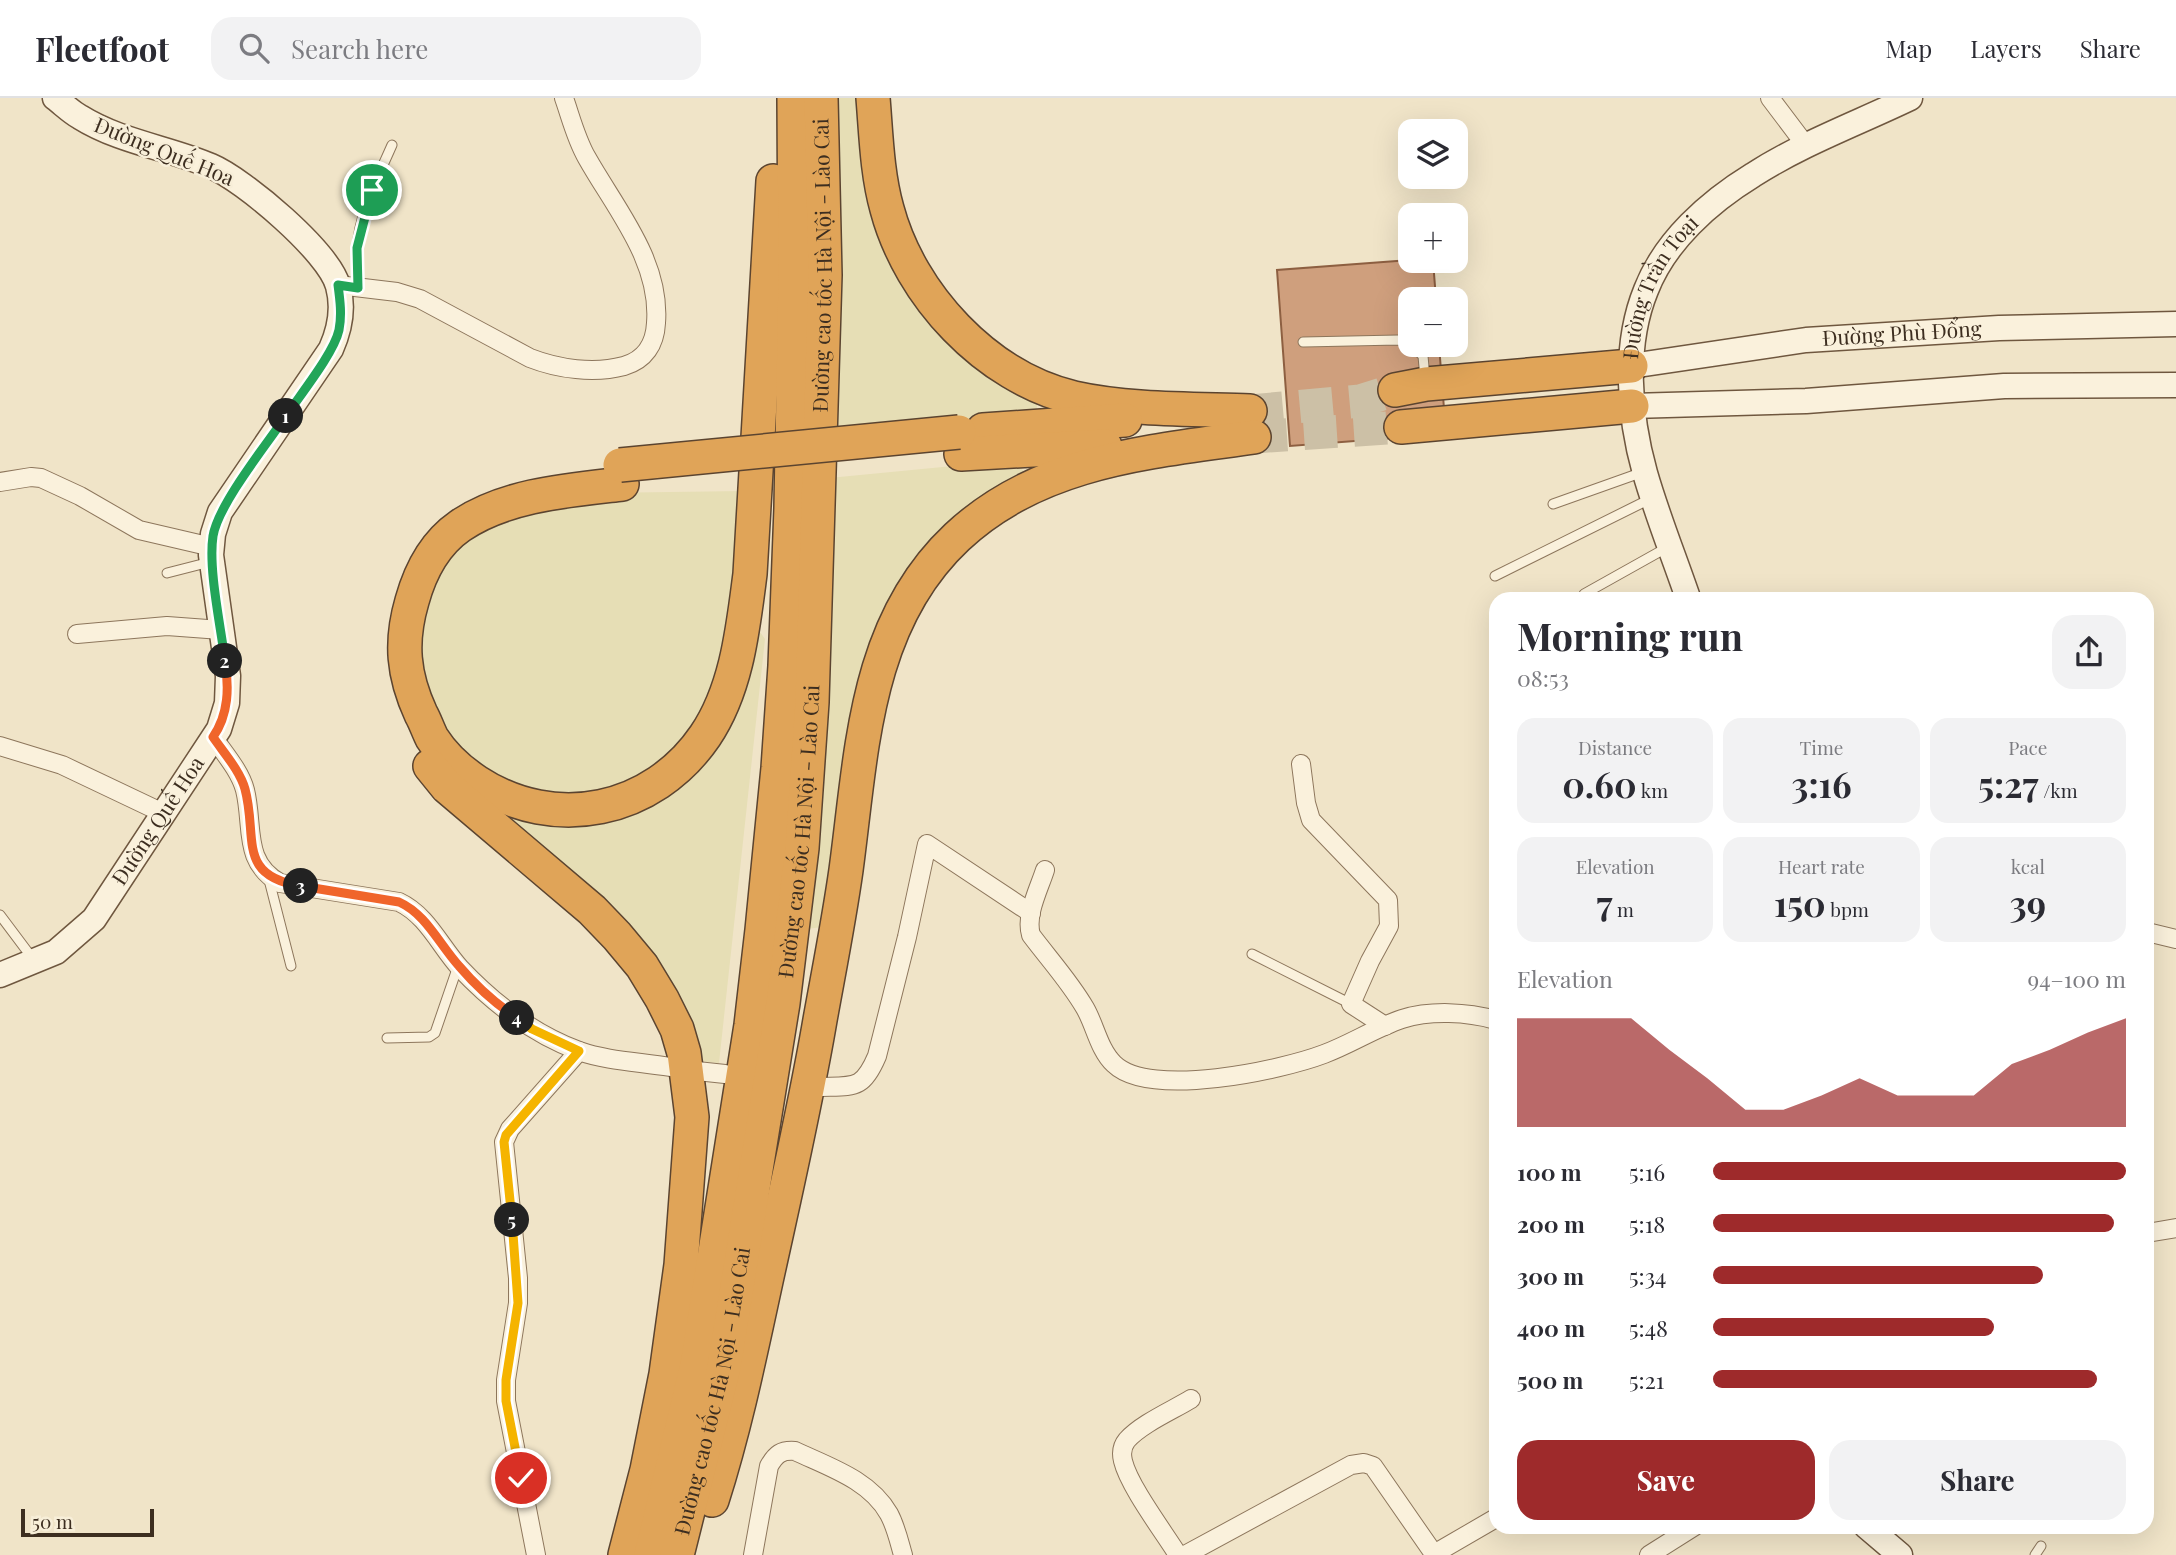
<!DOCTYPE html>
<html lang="en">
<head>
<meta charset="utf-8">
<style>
  body { margin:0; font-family:"Playfair Display",serif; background:#f2f2f3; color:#2b2b33; height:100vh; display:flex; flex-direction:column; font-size:26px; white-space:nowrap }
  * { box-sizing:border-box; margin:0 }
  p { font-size:23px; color:#7c7c81 }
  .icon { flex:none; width:38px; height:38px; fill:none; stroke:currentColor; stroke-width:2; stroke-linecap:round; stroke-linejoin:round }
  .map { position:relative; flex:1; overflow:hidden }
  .details { position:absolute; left:1489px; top:494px; width:665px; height:942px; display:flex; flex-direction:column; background:#fff; border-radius:21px; box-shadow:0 7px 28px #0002 }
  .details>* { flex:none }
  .buttons { position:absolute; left:1398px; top:21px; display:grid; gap:14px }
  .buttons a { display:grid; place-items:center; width:70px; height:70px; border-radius:14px; background:#fff; box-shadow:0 7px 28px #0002; font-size:35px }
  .scale { position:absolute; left:21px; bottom:18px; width:133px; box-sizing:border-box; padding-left:7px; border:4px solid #3d2e20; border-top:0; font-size:19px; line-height:24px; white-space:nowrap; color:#3d2e20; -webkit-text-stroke:5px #f7eed8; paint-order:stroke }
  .pin { position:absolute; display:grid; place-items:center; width:60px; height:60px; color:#fff; margin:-30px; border:4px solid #fff; border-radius:50%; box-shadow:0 2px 7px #0007 }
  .km { position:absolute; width:35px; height:35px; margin:-18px; border-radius:50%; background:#222; color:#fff; font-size:19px; line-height:35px; text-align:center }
  .round { display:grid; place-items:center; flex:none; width:74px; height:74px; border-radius:21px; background:#f2f2f3 }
  .head { display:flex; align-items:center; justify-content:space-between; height:119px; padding:0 28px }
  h1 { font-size:38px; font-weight:700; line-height:52px }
  .figures { display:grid; grid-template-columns:repeat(3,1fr); gap:10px; height:119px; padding:7px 28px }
  .figures div { display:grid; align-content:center; border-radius:18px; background:#f2f2f3; text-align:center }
  .figures b { font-size:35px; font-weight:700 }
  .figures small { font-size:19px; font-weight:400 }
  .figures p { font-size:19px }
  .chart { height:196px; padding:14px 28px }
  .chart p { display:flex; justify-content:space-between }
  .chart svg { width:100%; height:126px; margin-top:7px; fill:#9e2a2b; opacity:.7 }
  .button { display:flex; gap:14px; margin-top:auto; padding:14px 28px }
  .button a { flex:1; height:80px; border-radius:21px; background:#9e2a2b; color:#fff; font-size:28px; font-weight:700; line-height:80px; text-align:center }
  .button a+a { background:#f2f2f3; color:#2b2b33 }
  ul { padding:0 28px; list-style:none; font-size:23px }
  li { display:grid; grid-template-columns:112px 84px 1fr; align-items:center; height:52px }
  li i { height:18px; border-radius:9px; background:#9e2a2b }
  header { display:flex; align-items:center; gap:42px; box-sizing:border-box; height:98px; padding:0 35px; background:#fff; border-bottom:2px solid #e1e1e2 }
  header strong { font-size:33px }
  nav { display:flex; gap:38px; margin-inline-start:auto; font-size:24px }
  .search { width:490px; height:63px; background:#f2f2f3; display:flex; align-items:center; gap:18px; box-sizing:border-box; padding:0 24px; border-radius:21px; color:#7c7c81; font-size:26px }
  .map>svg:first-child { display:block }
  .farmland { fill:#e6deb5 }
  .building { fill:#cf9f7d; stroke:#8d5f41; stroke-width:2 }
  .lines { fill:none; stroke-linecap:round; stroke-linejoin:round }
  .highway-tunnel { stroke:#ccc0a6; stroke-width:33; stroke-dasharray:33 17; stroke-linecap:butt }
  .lane-casing { stroke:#8d765c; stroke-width:11 }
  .street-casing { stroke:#8d765c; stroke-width:20 }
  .secondary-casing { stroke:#6f573f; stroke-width:27 }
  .highway-casing { stroke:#5b4430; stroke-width:36 }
  .lane { stroke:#faf1dc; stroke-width:9 }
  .street { stroke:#faf1dc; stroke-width:18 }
  .secondary { stroke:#faf1dc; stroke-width:24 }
  .highway { stroke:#e0a458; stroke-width:33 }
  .highway-bridge-casing { stroke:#5b4430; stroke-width:36; stroke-linecap:butt }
  .highway-bridge { stroke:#e0a458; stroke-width:33 }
  .split-1-casing { stroke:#fff; stroke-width:14 }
  .split-2-casing { stroke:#fff; stroke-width:14 }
  .split-3-casing { stroke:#fff; stroke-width:14 }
  .split-4-casing { stroke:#fff; stroke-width:14 }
  .split-5-casing { stroke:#fff; stroke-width:14 }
  .split-6-casing { stroke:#fff; stroke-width:14 }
  .split-1 { stroke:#22a559; stroke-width:9 }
  .split-2 { stroke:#22a559; stroke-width:9 }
  .split-3 { stroke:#f0652b; stroke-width:9 }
  .split-4 { stroke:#f0652b; stroke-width:9 }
  .split-5 { stroke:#f5b400; stroke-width:9 }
  .split-6 { stroke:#f5b400; stroke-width:9 }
  .labels { text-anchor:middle; stroke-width:5; stroke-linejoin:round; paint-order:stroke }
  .street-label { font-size:21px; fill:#3d2e20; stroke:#f7eed8 }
</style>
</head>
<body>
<header>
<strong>Fleetfoot</strong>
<div class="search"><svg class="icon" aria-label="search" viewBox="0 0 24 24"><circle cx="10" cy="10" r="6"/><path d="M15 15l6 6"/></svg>Search here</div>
<nav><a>Map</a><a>Layers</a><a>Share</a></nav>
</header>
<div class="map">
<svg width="2176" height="1457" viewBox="0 0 2176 1457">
  <rect width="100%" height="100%" fill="#f0e4c8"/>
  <!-- farmland -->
  <g class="farmland">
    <polygon points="830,0 861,0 883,134 1038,297 1036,318 832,335"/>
    <polygon points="1015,362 1025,375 917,473 822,829 807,831 829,380"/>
    <polygon points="744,393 722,554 712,606 685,653 595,705 492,688 426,614 417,522 432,478 461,441 499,413 597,395"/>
    <polygon points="754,533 760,534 765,541 719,965 698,963 498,712 669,693"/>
  </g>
  <!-- building -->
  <polygon class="building" points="1410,162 1433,163 1436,201 1410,201 1410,247 1439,247 1446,336 1290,348 1277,172"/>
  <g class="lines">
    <!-- highway-tunnel -->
    <g class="highway-tunnel">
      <polyline points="1250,313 1360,303 1395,292"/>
      <polyline points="1254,339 1401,329"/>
    </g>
    <!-- lane casing -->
    <g class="lane-casing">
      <g id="lane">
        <path d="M358 190C358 177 356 164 357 151 359 115 378 79 392 47"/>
        <polyline points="1303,244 1398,242 1410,246"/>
        <polyline points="1411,247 1423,258 1425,280"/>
        <polyline points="1553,406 1643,374"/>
        <polyline points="167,475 210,464"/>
        <polyline points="1495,478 1650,401"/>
        <polyline points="1584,496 1668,449"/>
        <polyline points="268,778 291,868"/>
        <polyline points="0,817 33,861"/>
        <polyline points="1252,856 1351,906"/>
        <polyline points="387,940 429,939 435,935 458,868"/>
        <polyline points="2035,1457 2041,1448"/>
      </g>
    </g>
    <!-- street casing -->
    <g class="street-casing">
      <g id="street">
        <polyline points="1770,0 1807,49"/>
        <path d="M338 187 397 194 420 201 530 260C558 271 594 276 624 268 645 262 655 246 656 225 661 163 615 110 587 60 576 41 571 20 564 0"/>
        <polyline points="0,384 31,379 41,380 80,398 139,432 212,449"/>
        <polyline points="77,536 167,528 221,532"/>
        <path d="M213 639C224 655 240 673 245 692 254 728 242 764 280 785L399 804C427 817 440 848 460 870 494 906 533 936 579 953 607 963 641 964 670 969"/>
        <polyline points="0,648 62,667 163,715"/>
        <polyline points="1301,666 1306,705 1311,722 1388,802 1389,828 1370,863 1351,906 1385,928"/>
        <path d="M1045 772C1039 791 1025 817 1031 837 1049 861 1070 884 1085 910 1095 927 1099 952 1114 966 1150 1001 1282 972 1324 956 1351 946 1375 930 1402 921 1431 912 1467 914 1496 922"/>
        <polyline points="2147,834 2176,841"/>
        <polyline points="697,973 725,976"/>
        <path d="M822 989C855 988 863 991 877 958L907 839 927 746 1031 815"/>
        <polyline points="2147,1135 2176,1130"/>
        <polyline points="536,1457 506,1303 506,1282 518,1205 518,1180 504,1044 510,1031 579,953"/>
        <path d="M753 1457 769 1368C776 1356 781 1352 795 1353 829 1369 870 1382 889 1416 896 1429 899 1443 903 1457"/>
        <path d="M1178 1457C1163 1433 1129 1388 1123 1363 1121 1355 1122 1348 1127 1342 1141 1326 1173 1312 1191 1301"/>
        <polyline points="1185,1457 1351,1367 1364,1365 1373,1368 1434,1456 1496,1420"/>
        <polyline points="1649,1457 1695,1428"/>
      </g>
    </g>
    <!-- secondary casing -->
    <g class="secondary-casing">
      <g id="secondary">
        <path id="s1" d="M1631 268 1806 242 1999 230 2176 226"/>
        <polyline points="1632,308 1806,303 2004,288 2176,287"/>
        <path id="s2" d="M1688 500C1674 459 1657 417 1645 375 1629 318 1623 248 1646 192 1665 143 1709 104 1753 77 1801 46 1858 25 1910 0"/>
        <path id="s3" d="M0 877 56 854 94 821 219 631 227 605 228 578 211 457 213 436 220 414 331 251C340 231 344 210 338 188 329 154 244 82 211 68 169 50 120 44 80 19 71 14 63 6 55 0"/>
        <polyline points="1866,1428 1900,1457"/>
      </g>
    </g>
    <!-- highway casing -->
    <g class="highway-casing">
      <g id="highway">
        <path d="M873 0C876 36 877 76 887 111 910 197 986 279 1074 300 1127 312 1195 311 1250 313"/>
        <polyline points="1395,292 1426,286 1631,268"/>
        <polyline points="1401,329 1632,308"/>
        <polyline points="983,332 1125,322"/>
        <polyline points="961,356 1105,348"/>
        <path d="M622 386C569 392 505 397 460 428 434 446 420 474 412 503 400 544 403 577 421 616 425 623 428 632 432 640 443 657 460 673 477 684 555 735 653 714 705 638 737 591 743 530 750 476L773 83"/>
        <polyline points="430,668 447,689 592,812 617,838 642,868 662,901 677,931 684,955 692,1019 681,1167 666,1276 647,1372 625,1457"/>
        <path d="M712 1402C735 1330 750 1257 766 1183 785 1096 805 1010 820 922 829 872 839 822 846 772 862 654 864 526 957 439 1039 362 1149 354 1254 339"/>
        <polyline points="651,1457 697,1267 751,927 762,832 778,670 785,568 791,410 795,174 794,0"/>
        <path id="s4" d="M677 1457 724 1269 783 905 802 750 812 604 825 177 821 0"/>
      </g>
    </g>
    <!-- lane -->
    <use href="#lane" class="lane"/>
    <!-- street -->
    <use href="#street" class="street"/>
    <!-- secondary -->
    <use href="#secondary" class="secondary"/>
    <!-- highway -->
    <use href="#highway" class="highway"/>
    <!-- highway-bridge casing -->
    <g class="highway-bridge-casing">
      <polyline id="highway-bridge" points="620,367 959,334"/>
    </g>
    <!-- highway-bridge -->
    <use href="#highway-bridge" class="highway-bridge"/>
  </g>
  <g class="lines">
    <!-- split-1 casing -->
    <g class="split-1-casing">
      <path id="split-1" d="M286 318C300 297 334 255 339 232 342 217 340 202 338 187L358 190 357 150 372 92"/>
    </g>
    <!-- split-2 casing -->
    <g class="split-2-casing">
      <path id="split-2" d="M225 563C221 529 208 471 213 438 218 407 266 347 286 318"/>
    </g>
    <!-- split-3 casing -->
    <g class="split-3-casing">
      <path id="split-3" d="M225 563C229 589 229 616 213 639 224 655 240 673 245 691 258 739 236 778 301 788"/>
    </g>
    <!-- split-4 casing -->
    <g class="split-4-casing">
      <path id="split-4" d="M301 788 399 804C426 816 439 846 459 868 476 888 496 906 517 920"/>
    </g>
    <!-- split-5 casing -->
    <g class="split-5-casing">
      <polyline id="split-5" points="512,1122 504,1044 506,1037 579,953 532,931 517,920"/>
    </g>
    <!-- split-6 casing -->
    <g class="split-6-casing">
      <polyline id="split-6" points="512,1122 518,1205 506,1282 506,1303 521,1380"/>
    </g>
    <!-- split-1 -->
    <use href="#split-1" class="split-1"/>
    <!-- split-2 -->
    <use href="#split-2" class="split-2"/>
    <!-- split-3 -->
    <use href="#split-3" class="split-3"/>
    <!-- split-4 -->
    <use href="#split-4" class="split-4"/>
    <!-- split-5 -->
    <use href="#split-5" class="split-5"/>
    <!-- split-6 -->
    <use href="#split-6" class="split-6"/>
  </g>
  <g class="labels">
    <!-- street labels -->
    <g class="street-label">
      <text transform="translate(164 54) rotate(22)" y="7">Đường Quế Hoa</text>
      <text dy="7" stroke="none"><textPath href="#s4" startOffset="1302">Đường cao tốc Hà Nội - Lào Cai</textPath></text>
      <text dy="7" stroke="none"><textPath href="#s2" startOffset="326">Đường Trần Toại</textPath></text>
      <text dy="7" stroke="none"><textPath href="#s1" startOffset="273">Đường Phù Đổng</textPath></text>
      <text dy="7" stroke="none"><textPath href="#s3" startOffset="228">Đường Quế Hoa</textPath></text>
      <text dy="7" stroke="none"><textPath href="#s4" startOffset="735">Đường cao tốc Hà Nội - Lào Cai</textPath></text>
      <text dy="7" stroke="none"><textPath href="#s4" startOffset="168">Đường cao tốc Hà Nội - Lào Cai</textPath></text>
    </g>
  </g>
</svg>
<div class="buttons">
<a><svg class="icon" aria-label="layers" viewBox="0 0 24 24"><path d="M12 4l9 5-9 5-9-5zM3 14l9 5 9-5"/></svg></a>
<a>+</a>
<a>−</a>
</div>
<div class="scale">50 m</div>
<div class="pin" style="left:372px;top:92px;background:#1e9e55"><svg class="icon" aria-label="arrive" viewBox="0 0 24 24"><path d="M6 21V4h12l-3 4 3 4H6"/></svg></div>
<div class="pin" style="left:521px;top:1380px;background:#d93025"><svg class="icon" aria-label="check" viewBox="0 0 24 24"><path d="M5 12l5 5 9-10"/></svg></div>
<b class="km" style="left:286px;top:318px">1</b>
<b class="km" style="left:225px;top:563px">2</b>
<b class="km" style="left:301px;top:788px">3</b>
<b class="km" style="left:517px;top:920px">4</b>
<b class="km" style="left:512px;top:1122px">5</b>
<section class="details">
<div class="head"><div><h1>Morning run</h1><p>08:53</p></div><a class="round"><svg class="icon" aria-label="share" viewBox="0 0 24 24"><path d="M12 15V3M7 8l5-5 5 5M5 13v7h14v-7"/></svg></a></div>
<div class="figures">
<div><p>Distance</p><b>0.60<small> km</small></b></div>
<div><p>Time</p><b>3:16</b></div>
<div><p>Pace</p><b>5:27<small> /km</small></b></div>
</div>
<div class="figures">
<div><p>Elevation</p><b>7<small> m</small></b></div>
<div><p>Heart rate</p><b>150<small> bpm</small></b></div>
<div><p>kcal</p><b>39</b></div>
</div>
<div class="chart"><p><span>Elevation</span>94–100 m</p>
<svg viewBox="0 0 160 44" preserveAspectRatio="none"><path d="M0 44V6L10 6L20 6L30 6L40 17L50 27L60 38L70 38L80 33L90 27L100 33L110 33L120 33L130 22L140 17L150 11L160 6V44z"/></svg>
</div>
<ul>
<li><b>100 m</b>5:16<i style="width:100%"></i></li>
<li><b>200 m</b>5:18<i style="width:97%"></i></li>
<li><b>300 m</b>5:34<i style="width:80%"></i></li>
<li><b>400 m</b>5:48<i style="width:68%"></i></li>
<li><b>500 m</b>5:21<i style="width:93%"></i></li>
</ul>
<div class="button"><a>Save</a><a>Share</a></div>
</section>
</div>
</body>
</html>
